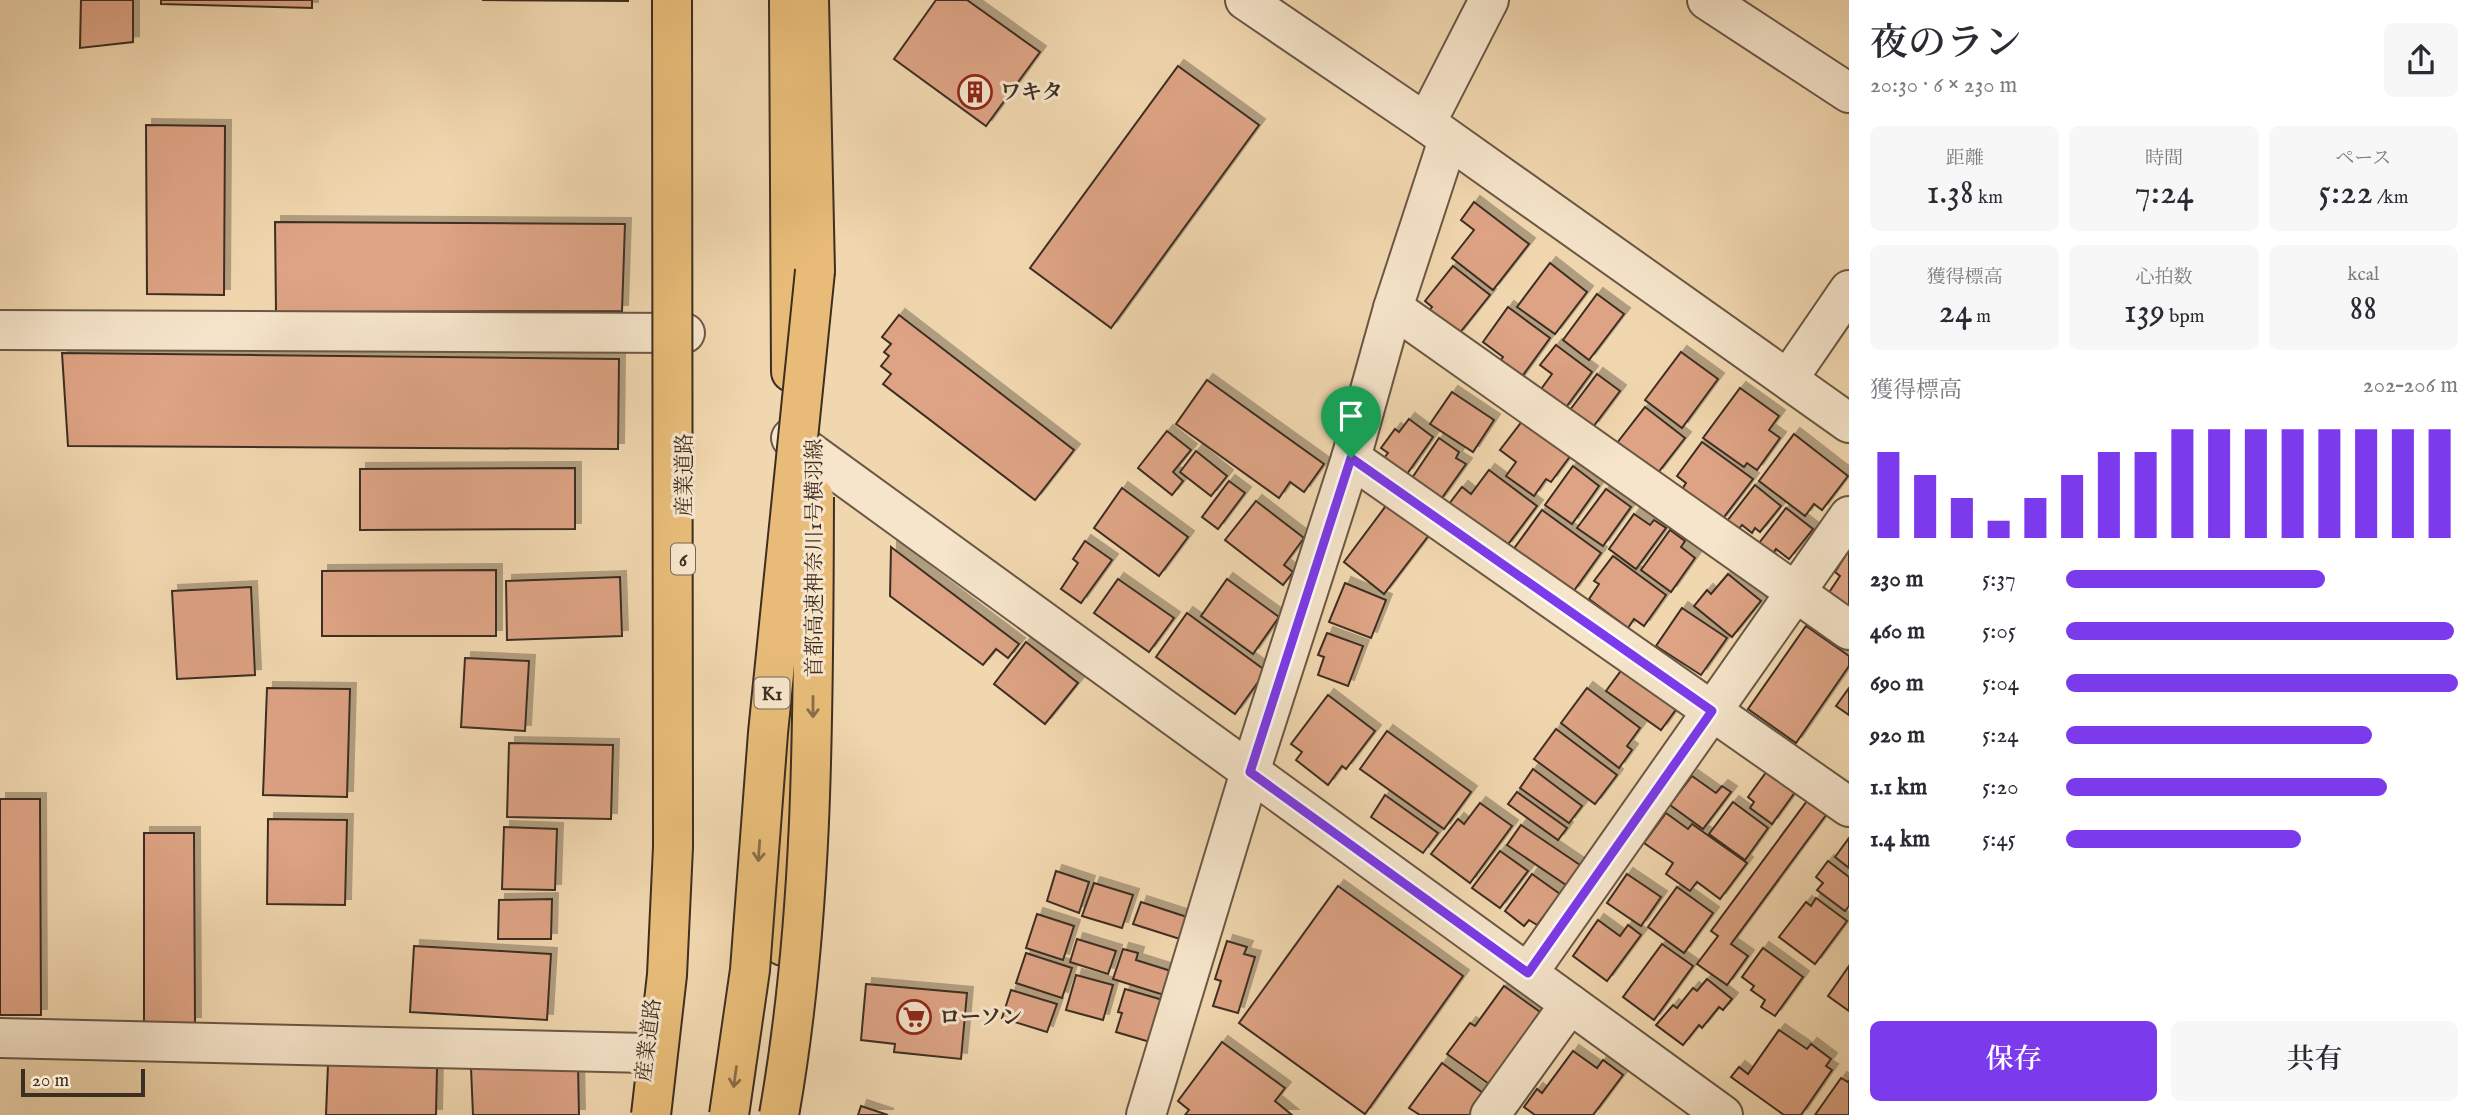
<!DOCTYPE html>
<html lang="ja">
<head>
<meta charset="utf-8">
<style>
  body { margin:0; font-family:"IM FELL English","Noto Serif JP",serif; background:#f7f7f7; color:#2b2b33; height:100vh; display:flex; flex-direction:column; font-size:26px; white-space:nowrap }
  * { box-sizing:border-box; margin:0 }
  p { font-size:23px; color:#7c7c81 }
  .icon { flex:none; width:38px; height:38px; fill:none; stroke:currentColor; stroke-width:2; stroke-linecap:round; stroke-linejoin:round }
  .map { position:relative; flex:1; overflow:hidden }
  .side { display:flex; flex-direction:column; background:#fff; width:630px }
  .side>* { flex:none }
  .scale { position:absolute; left:21px; bottom:18px; width:124px; box-sizing:border-box; padding-left:7px; border:4px solid #3d2e22; border-top:0; font-size:19px; line-height:24px; white-space:nowrap; color:#3d2e22; -webkit-text-stroke:5px #f6e5cb; paint-order:stroke }
  .pin { position:absolute; display:grid; place-items:center; width:60px; height:60px; color:#fff; margin:-72px -30px; border-radius:50% 50% 50% 0; rotate:-45deg; box-shadow:0 0 7px #0007 }
  .pin .icon { rotate:45deg }
  .round { display:grid; place-items:center; flex:none; width:74px; height:74px; border-radius:10px; background:#f7f7f7 }
  .head { display:flex; align-items:center; justify-content:space-between; height:119px; padding:0 21px }
  h1 { font-size:38px; font-weight:600; line-height:52px }
  .stats { display:grid; grid-template-columns:repeat(3,1fr); gap:10px; height:119px; padding:7px 21px }
  .stats div { display:grid; align-content:center; border-radius:10px; background:#f7f7f7; text-align:center }
  .stats b { font-size:35px; font-weight:600 }
  .stats small { font-size:19px; font-weight:400 }
  .stats p { font-size:19px }
  .chart { height:196px; padding:14px 21px }
  .chart p { display:flex; justify-content:space-between }
  .chart svg { width:100%; height:126px; margin-top:7px; stroke:#7c3aed; stroke-width:6 }
  .cta { display:flex; gap:14px; margin-top:auto; padding:14px 21px }
  .cta a { flex:1; height:80px; border-radius:10px; background:#7c3aed; color:#fff; font-size:28px; font-weight:600; line-height:80px; text-align:center }
  .cta a+a { background:#f7f7f7; color:#2b2b33 }
  ul { padding:0 21px; list-style:none; font-size:23px }
  li { display:grid; grid-template-columns:112px 84px 1fr; align-items:center; height:52px }
  li i { height:18px; border-radius:9px; background:#7c3aed }
  main { display:flex; flex:1; min-height:0 }
  .map>svg:first-child { display:block }
  .building { fill:#dda384; stroke:#3d2e22; stroke-width:2; filter:url(#shadow) }
  .lines { fill:none; stroke-linecap:round; stroke-linejoin:round }
  .minor-casing { stroke:#6a5845; stroke-width:42 }
  .major-casing { stroke:#3d2e22; stroke-width:42 }
  .highway-casing { stroke:#3d2e22; stroke-width:42 }
  .minor { stroke:#f6e5cb; stroke-width:38 }
  .major { stroke:#e8bc78; stroke-width:38 }
  .highway { stroke:#e8bc78; stroke-width:38 }
  .highway-bridge-casing { stroke:#3d2e22; stroke-width:42; stroke-linecap:butt }
  .highway-bridge { stroke:#e8bc78; stroke-width:38 }
  .oneway { stroke:#8a6e49 }
  .route-casing { stroke:#fff; stroke-width:14 }
  .route { stroke:#7c3aed; stroke-width:9 }
  .labels { text-anchor:middle; stroke-width:6; stroke-linejoin:round; paint-order:stroke }
  .shield { fill:#f6e5cb; stroke:#746555; stroke-width:2 }
  .shield-label { font-size:19px; font-weight:bold; fill:#3d2e22 }
  .poi-label { font-size:21px; font-weight:bold; fill:#3d2e22; stroke:#f6e5cb; text-anchor:start }
  .street-label { font-size:21px; fill:#3d2e22; stroke:#f6e5cb }
</style>
</head>
<body>
<main>
<div class="map">
<svg width="1849" height="1115" viewBox="0 0 1849 1115">
  <defs>
    <filter id="shadow"><feDropShadow dx="6" dy="-6" stdDeviation="0" flood-color="#0004"/></filter>
  </defs>
  <rect width="100%" height="100%" fill="#f1d7af"/>
  <filter id="stains"><feTurbulence type="fractalNoise" baseFrequency=".00286" numOctaves="4"/><feColorMatrix values="0 0 0 0 .2 0 0 0 0 .09 0 0 0 0 .02 0 0 0 .5 -.17"/></filter>
  <radialGradient id="worn" r=".72"><stop offset=".6" stop-color="#630" stop-opacity="0"/><stop offset="1" stop-color="#630" stop-opacity=".3"/></radialGradient>
  <!-- building -->
  <g class="building">
    <polygon points="81,0 133,0 133,42 80,48"/>
    <polygon points="161,0 312,0 312,8 161,4"/>
    <polygon points="482,0 628,0 628,1"/>
    <polygon points="936,0 967,0 1040,52 986,126 894,59"/>
    <polygon points="1178,66 1259,125 1111,328 1030,268"/>
    <polygon points="146,125 225,126 224,295 147,294"/>
    <polygon points="1474,202 1529,244 1493,290 1452,258 1474,230 1461,220"/>
    <polygon points="275,222 625,224 622,311 276,312"/>
    <polygon points="1550,263 1587,292 1555,334 1517,307"/>
    <polygon points="1453,266 1490,295 1458,335 1428,312 1432,307 1425,301"/>
    <polygon points="1597,294 1624,314 1589,360 1563,340"/>
    <polygon points="1508,307 1550,338 1518,382 1497,366 1503,357 1483,342"/>
    <polygon points="899,315 1074,450 1035,500 883,384 891,374 881,366 889,356 884,352 891,344 882,337"/>
    <polygon points="1556,345 1592,372 1564,410 1539,392 1552,374 1540,365"/>
    <polygon points="1681,352 1718,379 1682,428 1645,400"/>
    <polygon points="62,353 619,359 618,449 68,446"/>
    <polygon points="1597,374 1620,391 1593,427 1570,410"/>
    <polygon points="1207,380 1324,464 1304,492 1290,482 1279,498 1176,424"/>
    <polygon points="1740,388 1779,416 1769,430 1780,438 1757,470 1747,463 1744,467 1703,438"/>
    <polygon points="1452,392 1494,420 1473,452 1430,424"/>
    <polygon points="1645,407 1685,438 1657,474 1617,443"/>
    <polygon points="1409,419 1433,437 1407,474 1384,458 1388,453 1381,448 1395,429 1399,432"/>
    <polygon points="1523,420 1571,455 1551,482 1546,479 1534,496 1506,476 1516,462 1500,450"/>
    <polygon points="1167,431 1191,450 1173,472 1183,481 1172,495 1138,468"/>
    <polygon points="1794,434 1848,476 1822,510 1814,504 1805,516 1759,481"/>
    <polygon points="1439,438 1459,452 1456,458 1466,464 1439,502 1410,481"/>
    <polygon points="1702,442 1753,479 1721,521 1681,491 1686,483 1677,476"/>
    <polygon points="1196,451 1227,476 1211,496 1180,472"/>
    <polygon points="1573,466 1599,486 1572,524 1545,505"/>
    <polygon points="575,468 575,529 360,530 360,469"/>
    <polygon points="1489,470 1537,506 1506,547 1449,504 1462,487 1471,494"/>
    <polygon points="1229,481 1245,493 1218,529 1202,517"/>
    <polygon points="1755,485 1781,506 1760,532 1755,528 1752,533 1742,525 1738,530 1727,521"/>
    <polygon points="1122,488 1188,537 1159,576 1094,528"/>
    <polygon points="1606,489 1631,507 1603,546 1577,528"/>
    <polygon points="1256,501 1304,538 1284,565 1293,572 1283,585 1225,540"/>
    <polygon points="1388,503 1429,535 1384,594 1344,562"/>
    <polygon points="1786,508 1813,529 1789,559 1776,549 1770,558 1756,547"/>
    <polygon points="1542,510 1601,553 1573,592 1513,550"/>
    <polygon points="1634,514 1650,525 1654,520 1666,528 1636,569 1609,549"/>
    <polygon points="1670,530 1685,541 1681,547 1695,558 1671,592 1641,570"/>
    <polygon points="1085,541 1112,560 1081,603 1061,589 1078,563 1073,559"/>
    <polygon points="891,547 1019,644 1008,658 996,649 983,665 890,596"/>
    <polygon points="1849,550 1849,613 1826,597 1840,576 1835,572"/>
    <polygon points="1613,556 1666,595 1644,626 1634,619 1628,628 1589,599 1599,584 1594,581"/>
    <polygon points="496,570 496,636 322,636 322,571"/>
    <polygon points="1728,574 1761,601 1732,637 1694,606 1707,590 1711,594"/>
    <polygon points="620,577 622,636 507,640 506,581"/>
    <polygon points="1118,579 1174,618 1149,652 1094,613"/>
    <polygon points="1227,579 1279,617 1253,654 1201,616"/>
    <polygon points="1345,583 1386,600 1371,638 1329,622"/>
    <polygon points="251,587 255,675 177,679 172,591"/>
    <polygon points="1682,608 1727,638 1701,675 1656,646"/>
    <polygon points="1187,613 1266,671 1235,714 1156,657"/>
    <polygon points="1806,626 1849,656 1849,666 1796,743 1748,709"/>
    <polygon points="1327,633 1363,646 1348,686 1318,675 1324,657 1318,655"/>
    <polygon points="1026,642 1078,683 1045,724 994,684"/>
    <polygon points="465,658 529,661 525,731 461,727"/>
    <polygon points="1626,664 1680,704 1661,730 1606,691"/>
    <polygon points="267,688 350,689 347,797 263,795"/>
    <polygon points="1587,688 1640,728 1627,746 1632,750 1619,768 1561,723"/>
    <polygon points="1849,688 1849,715 1836,706"/>
    <polygon points="1328,695 1375,731 1346,769 1342,766 1328,785 1296,760 1302,752 1291,744"/>
    <polygon points="1556,729 1617,775 1595,804 1534,759"/>
    <polygon points="1387,731 1471,792 1444,829 1360,769"/>
    <polygon points="509,743 613,745 611,819 507,817"/>
    <polygon points="1533,769 1582,806 1569,823 1520,788"/>
    <polygon points="1767,771 1798,788 1772,824 1750,808 1754,802 1748,797"/>
    <polygon points="1692,776 1716,793 1722,786 1731,792 1703,829 1670,805"/>
    <polygon points="1517,792 1567,828 1558,840 1508,804"/>
    <polygon points="1385,795 1438,833 1423,853 1371,817"/>
    <polygon points="0,799 40,799 41,1015 0,1015"/>
    <polygon points="1807,801 1826,815 1731,944 1748,956 1727,985 1697,964 1718,936 1711,931"/>
    <polygon points="1733,802 1768,828 1745,860 1709,834"/>
    <polygon points="1480,803 1512,826 1470,883 1431,854 1458,819 1464,824"/>
    <polygon points="1666,813 1688,829 1692,824 1747,863 1720,899 1697,882 1690,891 1666,874 1673,863 1644,843"/>
    <polygon points="268,819 347,820 345,905 267,904"/>
    <polygon points="1521,825 1580,865 1566,885 1507,845"/>
    <polygon points="504,827 557,829 555,890 502,889"/>
    <polygon points="144,833 194,833 195,1023 144,1024"/>
    <polygon points="1849,838 1849,868 1835,857"/>
    <polygon points="1500,851 1528,871 1500,908 1472,888"/>
    <polygon points="1828,861 1849,877 1849,906 1845,911 1817,890 1823,883 1816,877"/>
    <polygon points="1056,871 1089,882 1079,913 1047,901"/>
    <polygon points="1532,874 1560,894 1537,925 1529,920 1524,926 1505,911"/>
    <polygon points="1627,874 1661,897 1641,926 1607,903"/>
    <polygon points="1094,883 1133,895 1122,928 1082,916"/>
    <polygon points="1338,886 1463,976 1365,1114 1239,1023"/>
    <polygon points="1677,887 1713,913 1684,953 1648,927"/>
    <polygon points="1816,898 1847,921 1815,964 1779,937 1806,902 1811,906"/>
    <polygon points="552,899 551,939 498,939 499,900"/>
    <polygon points="1141,902 1190,918 1183,940 1133,924"/>
    <polygon points="1037,914 1074,926 1063,960 1026,948"/>
    <polygon points="1598,920 1620,936 1628,925 1641,935 1607,981 1573,956"/>
    <polygon points="1077,939 1116,951 1108,974 1070,962"/>
    <polygon points="1227,941 1247,947 1244,954 1255,957 1238,1013 1213,1006 1221,981 1215,979"/>
    <polygon points="1662,944 1693,966 1654,1020 1623,997"/>
    <polygon points="414,946 551,954 547,1020 410,1012"/>
    <polygon points="1763,948 1803,977 1775,1016 1761,1007 1765,1000 1751,990 1754,986 1742,977"/>
    <polygon points="1123,949 1138,953 1136,960 1171,971 1164,995 1113,979"/>
    <polygon points="1026,953 1072,968 1062,998 1016,983"/>
    <polygon points="1849,966 1849,1011 1828,996"/>
    <polygon points="1076,975 1113,985 1103,1020 1066,1010"/>
    <polygon points="1707,979 1732,999 1723,1010 1719,1007 1702,1028 1699,1025 1683,1045 1656,1025 1673,1005 1677,1008 1693,988 1697,991"/>
    <polygon points="866,984 967,993 961,1059 894,1052 895,1044 861,1040"/>
    <polygon points="1504,986 1547,1017 1489,1084 1447,1054 1470,1023 1475,1026"/>
    <polygon points="1125,989 1163,1000 1150,1042 1116,1032 1122,1013 1118,1012"/>
    <polygon points="1011,990 1057,1004 1047,1032 1002,1018"/>
    <polygon points="1779,1030 1807,1049 1811,1044 1831,1059 1826,1066 1832,1070 1801,1115 1784,1115 1731,1077 1739,1067 1748,1074"/>
    <polygon points="1222,1042 1285,1088 1275,1101 1292,1115 1185,1115 1189,1110 1178,1101"/>
    <polygon points="1573,1051 1597,1068 1603,1060 1623,1075 1593,1115 1535,1115 1524,1107 1537,1089 1542,1093"/>
    <polygon points="1442,1063 1487,1096 1482,1115 1420,1115 1409,1108"/>
    <polygon points="328,1064 437,1068 436,1115 326,1115"/>
    <polygon points="578,1064 579,1115 473,1115 471,1068"/>
    <polygon points="1841,1078 1848,1082 1849,1080 1849,1115 1815,1115"/>
    <polygon points="861,1106 888,1115 858,1115"/>
  </g>
  <g class="lines">
    <!-- minor casing -->
    <g class="minor-casing">
      <g id="minor">
        <polyline points="1245,0 1426,123 1849,423"/>
        <polyline points="1707,0 1849,93"/>
        <polyline points="1426,123 1489,0"/>
        <polyline points="1393,308 1849,630"/>
        <polyline points="0,330 685,333"/>
        <polyline points="1788,379 1849,290"/>
        <polyline points="791,438 1723,1115"/>
        <polyline points="1351,458 1849,807"/>
        <polyline points="1528,973 1849,516"/>
        <polyline points="0,1038 647,1053"/>
        <polyline points="1146,1115 1250,772 1351,458 1393,308 1448,140"/>
        <polyline points="1490,1115 1570,1004"/>
      </g>
    </g>
    <!-- major casing -->
    <g class="major-casing">
      <g id="major">
        <polyline points="789,0 791,372"/>
        <polyline points="783,946 788,678"/>
      </g>
    </g>
    <!-- highway casing -->
    <g class="highway-casing">
      <polyline id="highway" points="809,0 815,271"/>
    </g>
    <!-- minor -->
    <use href="#minor" class="minor"/>
    <!-- major -->
    <use href="#major" class="major"/>
    <!-- highway -->
    <use href="#highway" class="highway"/>
    <!-- highway-bridge casing -->
    <g class="highway-bridge-casing">
      <g id="highway-bridge">
        <polyline points="651,1115 667,975 673,847 672,0"/>
        <polyline points="729,1115 750,970 768,733 815,271"/>
        <path d="M779 1115C815 911 813 704 814 497"/>
      </g>
    </g>
    <!-- highway-bridge -->
    <use href="#highway-bridge" class="highway-bridge"/>
  </g>
  <!-- one-way arrows -->
  <defs><path id="oneway-shaft" d="M-6 0H5M1.5-3L5.5 0L1.5 3" fill="none" stroke-width="1.6" stroke-linecap="round" stroke-linejoin="round" transform="scale(1.75)"/></defs>
  <g class="oneway">
    <use href="#oneway-shaft" transform="translate(813 707) rotate(90)"/>
    <use href="#oneway-shaft" transform="translate(759 851) rotate(94)"/>
    <use href="#oneway-shaft" transform="translate(735 1077) rotate(98)"/>
  </g>
  <g class="lines">
    <!-- route casing -->
    <g class="route-casing">
      <polygon id="route" points="1351,458 1712,711 1528,973 1250,772"/>
    </g>
    <!-- route -->
    <use href="#route" class="route"/>
  </g>
  <!-- icons -->
  <defs>
    <g id="building-ring" transform="scale(1.75)"><circle r="9.5" fill="#f6e5cb" stroke="#8f2418" stroke-width="1.5"/><path d="M-4-6H4V6H1V3H-1V6H-4ZM-2.5-4.3h1.7v1.8h-1.7ZM.8-4.3h1.7v1.8H.8ZM-2.5-1h1.7V.8h-1.7ZM.8-1h1.7V.8H.8Z" fill="#8f2418"/></g>
    <g id="supermarket-ring" transform="scale(1.75)"><circle r="9.5" fill="#f6e5cb" stroke="#8f2418" stroke-width="1.5"/><path d="M-6-5.5h2.5l.6 2H6L4.5 2H-2.5L-4.4-4H-6ZM-1.5 3.2a1.3 1.3 0 1 0 .1 0ZM3 3.2a1.3 1.3 0 1 0 .1 0Z" fill="#8f2418"/></g>
  </defs>
  <g fill-rule="evenodd">
    <use href="#building-ring" x="975" y="92"/>
    <use href="#supermarket-ring" x="914" y="1017"/>
  </g>
  <g class="labels">
    <!-- shield labels -->
    <g class="shield">
      <rect x="671" y="543.5" width="24" height="31" rx="5"/>
      <rect x="754.5" y="677.5" width="35" height="31" rx="5"/>
    </g>
    <g class="shield-label">
      <text x="683" y="566">6</text>
      <text x="772" y="700">K1</text>
    </g>
    <!-- poi labels -->
    <g class="poi-label">
      <text x="1000" y="99">ワキタ</text>
      <text x="939" y="1024">ローソン</text>
    </g>
    <!-- street labels -->
    <g class="street-label">
      <text transform="translate(684 475) rotate(-90)" y="7">産業道路</text>
      <text transform="translate(814 558) rotate(-90)" y="7">首都高速神奈川1号横羽線</text>
      <text transform="translate(648 1040) rotate(-83)" y="7">産業道路</text>
    </g>
  </g>
  <rect width="100%" height="100%" filter="url(#stains)"/>
  <rect width="100%" height="100%" fill="url(#worn)"/>
</svg>
<div class="scale">20 m</div>
<div class="pin" style="left:1351px;top:458px;background:#1e9e55"><svg class="icon" aria-label="arrive" viewBox="0 0 24 24"><path d="M6 21V4h12l-3 4 3 4H6"/></svg></div>
</div>
<section class="side">
<div class="head"><div><h1>夜のラン</h1><p>20:30 · 6 × 230 m</p></div><a class="round"><svg class="icon" aria-label="share" viewBox="0 0 24 24"><path d="M12 15V3M7 8l5-5 5 5M5 13v7h14v-7"/></svg></a></div>
<div class="stats">
<div><p>距離</p><b>1.38<small> km</small></b></div>
<div><p>時間</p><b>7:24</b></div>
<div><p>ペース</p><b>5:22<small> /km</small></b></div>
</div>
<div class="stats">
<div><p>獲得標高</p><b>24<small> m</small></b></div>
<div><p>心拍数</p><b>139<small> bpm</small></b></div>
<div><p>kcal</p><b>88</b></div>
</div>
<div class="chart"><p><span>獲得標高</span>202–206 m</p>
<svg viewBox="0 0 160 44" preserveAspectRatio="none"><path d="M5 44V14M15 44V22M25 44V30M35 44V38M45 44V30M55 44V22M65 44V14M75 44V14M85 44V6M95 44V6M105 44V6M115 44V6M125 44V6M135 44V6M145 44V6M155 44V6"/></svg>
</div>
<ul>
<li><b>230 m</b>5:37<i style="width:66%"></i></li>
<li><b>460 m</b>5:05<i style="width:99%"></i></li>
<li><b>690 m</b>5:04<i style="width:100%"></i></li>
<li><b>920 m</b>5:24<i style="width:78%"></i></li>
<li><b>1.1 km</b>5:20<i style="width:82%"></i></li>
<li><b>1.4 km</b>5:45<i style="width:60%"></i></li>
</ul>
<div class="cta"><a>保存</a><a>共有</a></div>
</section>
</main>
</body>
</html>
